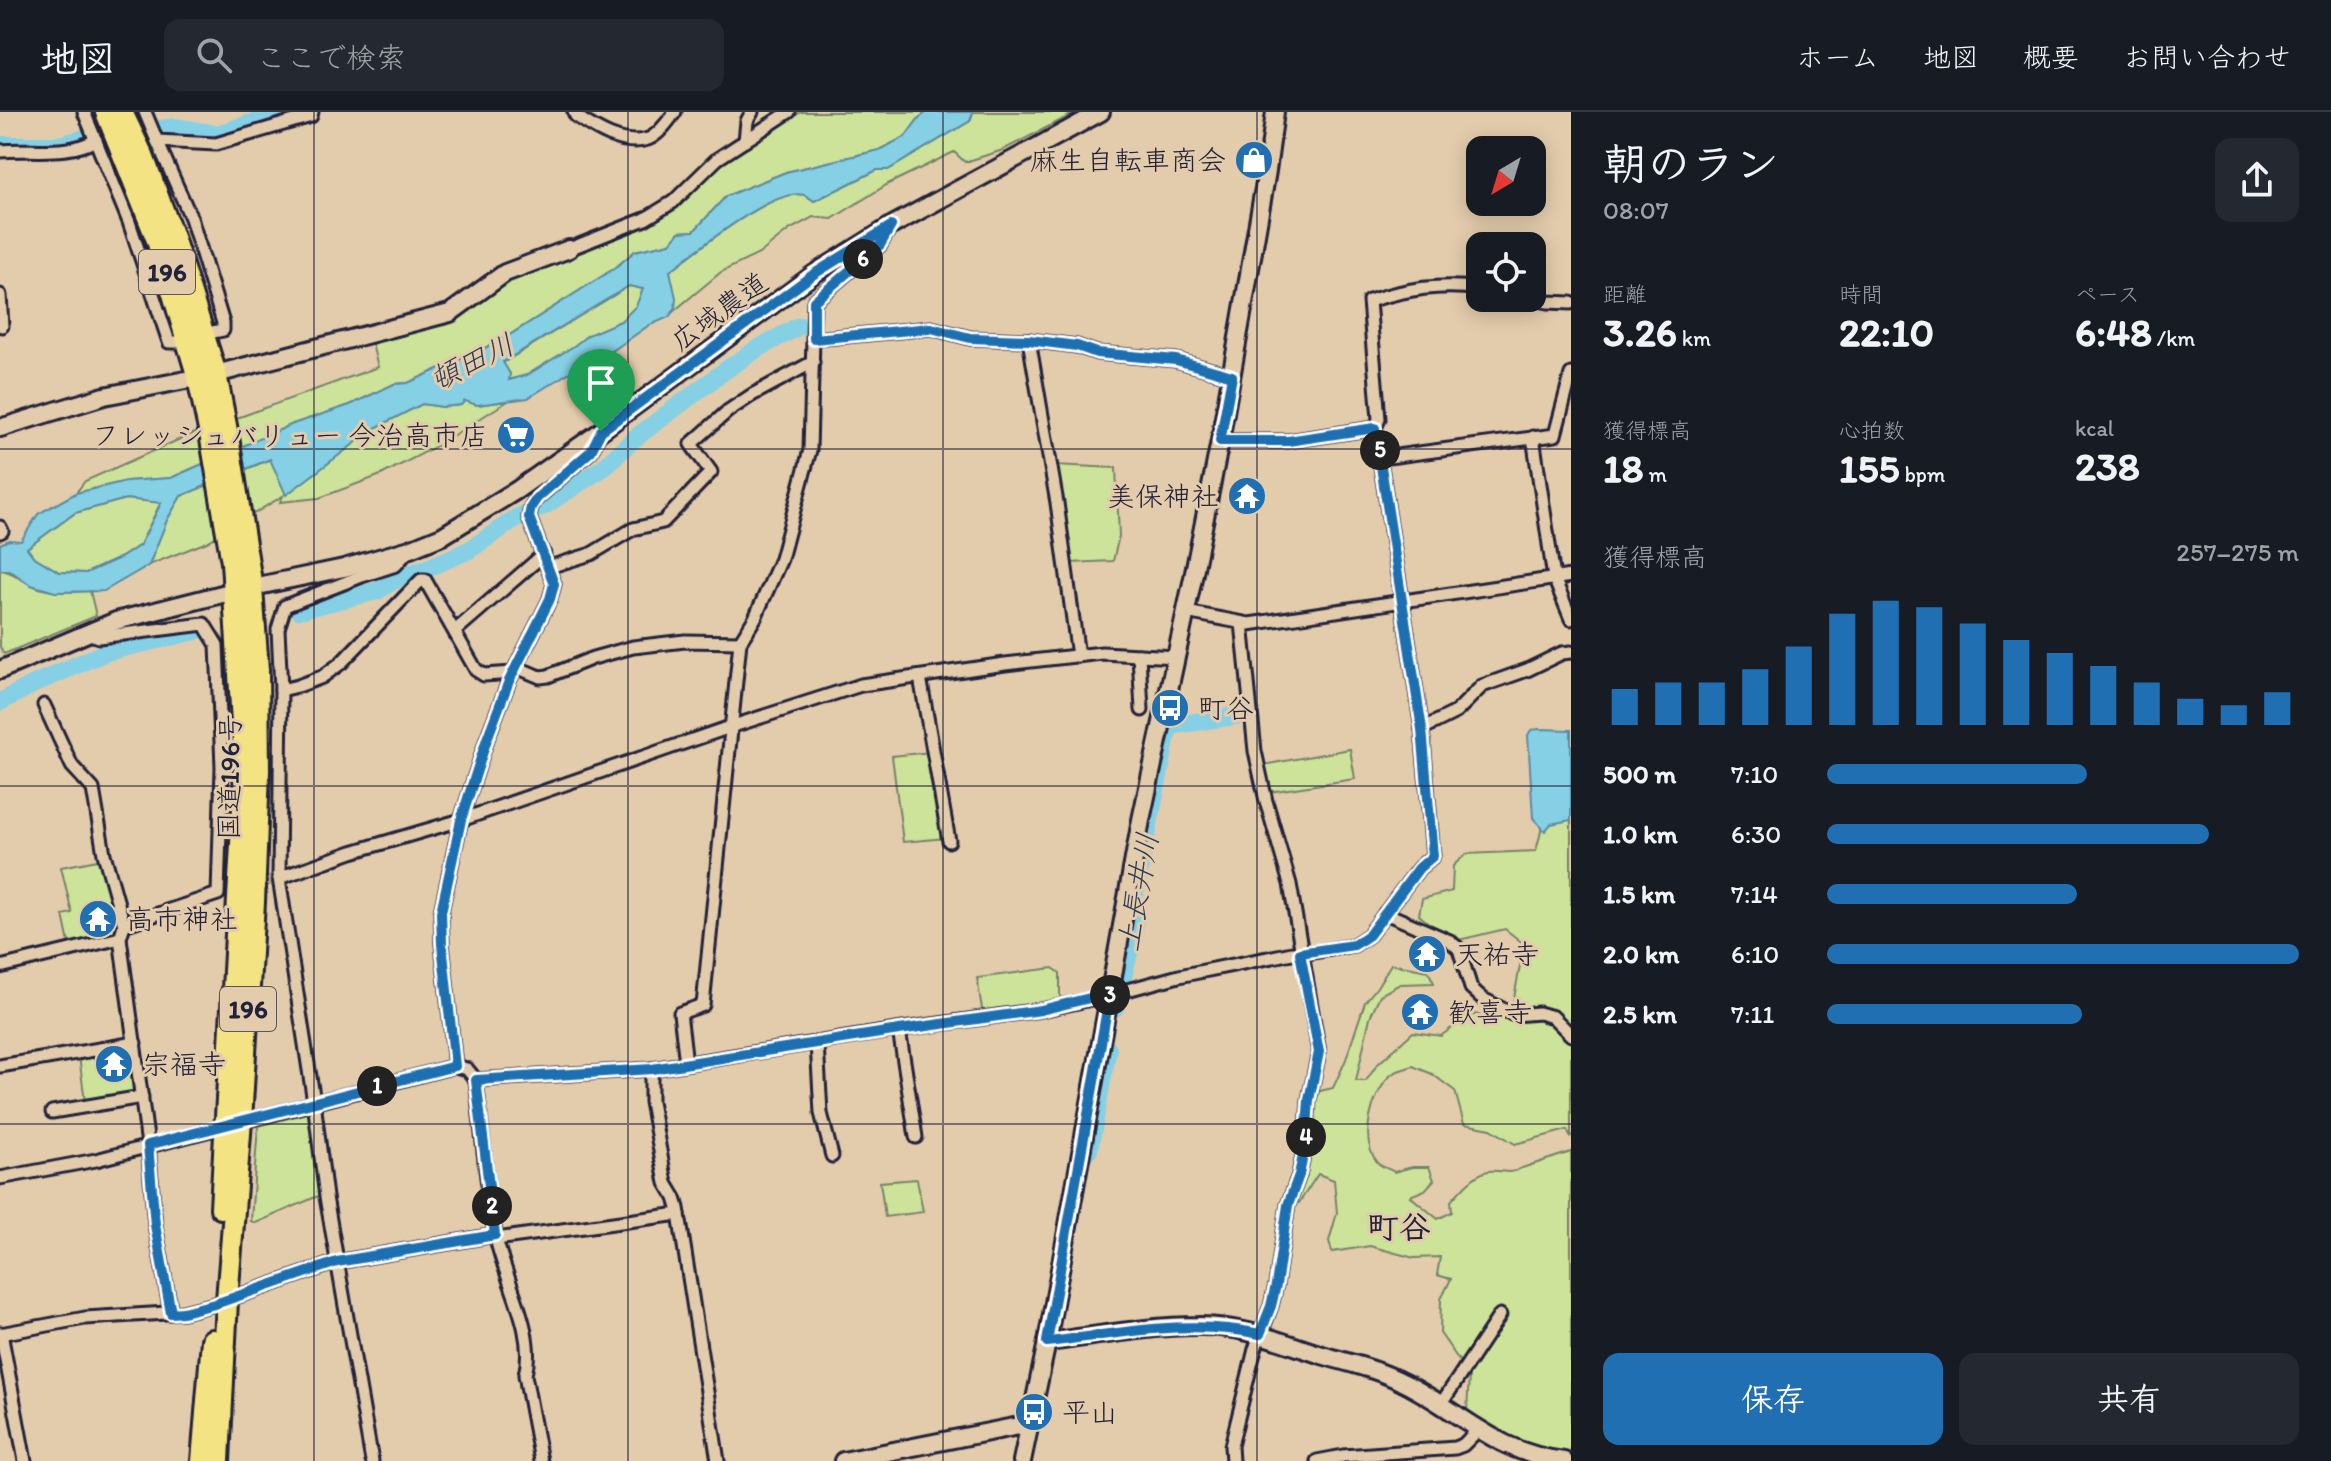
<!DOCTYPE html>
<html lang="ja">
<head>
<meta charset="utf-8">
<style>
  body { margin:0; font-family:Itim,"Klee One",sans-serif; background:#242831; color:#f1f3f6; height:100vh; display:flex; flex-direction:column; font-size:30px; white-space:nowrap }
  * { box-sizing:border-box; margin:0 }
  p { font-size:26px; color:#9ea1a6 }
  .icon { flex:none; width:44px; height:44px; fill:none; stroke:currentColor; stroke-width:2; stroke-linecap:round; stroke-linejoin:round }
  .map { position:relative; flex:1; overflow:hidden }
  .panel { display:flex; flex-direction:column; background:#171b24; width:760px }
  .panel>* { flex:none }
  .needle { width:52px; rotate:218deg }
  .tools { position:absolute; left:1466px; top:24px; display:grid; gap:16px }
  .tools a { display:grid; place-items:center; width:80px; height:80px; border-radius:16px; background:#171b24; box-shadow:0 4px 20px #0003; font-size:40px }
  .pin { position:absolute; display:grid; place-items:center; width:68px; height:68px; color:#fff; margin:-82px -34px; border-radius:50% 50% 50% 0; rotate:-45deg; box-shadow:0 0 8px #0007 }
  .pin .icon { rotate:45deg }
  .km { position:absolute; width:40px; height:40px; margin:-20px; border-radius:50%; background:#222; color:#fff; font-size:22px; line-height:40px; text-align:center }
  .round { display:grid; place-items:center; flex:none; width:84px; height:84px; border-radius:16px; background:#242831 }
  .summary { display:flex; align-items:center; justify-content:space-between; height:136px; padding:0 32px }
  h1 { font-size:44px; font-weight:700; line-height:60px }
  .stats { display:grid; grid-template-columns:repeat(3,1fr); gap:12px; height:136px; padding:8px 32px }
  .stats div { display:grid; align-content:center }
  .stats b { font-size:40px; font-weight:700 }
  .stats small { font-size:22px; font-weight:400 }
  .stats p { font-size:22px }
  .chart { height:224px; padding:16px 32px }
  .chart p { display:flex; justify-content:space-between }
  .chart svg { width:100%; height:144px; margin-top:8px; stroke:#1f6fb2; stroke-width:6 }
  .button { display:flex; gap:16px; margin-top:auto; padding:16px 32px }
  .button a { flex:1; height:92px; border-radius:16px; background:#1f6fb2; color:#fff; font-size:32px; font-weight:700; line-height:92px; text-align:center }
  .button a+a { background:#242831; color:#f1f3f6 }
  ul { padding:0 32px; list-style:none; font-size:26px }
  li { display:grid; grid-template-columns:128px 96px 1fr; align-items:center; height:60px }
  li i { height:20px; border-radius:10px; background:#1f6fb2 }
  header { display:flex; align-items:center; gap:48px; box-sizing:border-box; height:112px; padding:0 40px; background:#171b24; border-bottom:2px solid #363941 }
  header strong { font-size:38px }
  nav { display:flex; gap:44px; margin-inline-start:auto; font-size:28px }
  .search { width:560px; height:72px; background:#242831; display:flex; align-items:center; gap:20px; box-sizing:border-box; padding:0 28px; border-radius:16px; color:#9ea1a6; font-size:30px }
  main { display:flex; flex:1; min-height:0 }
  .map>svg:first-child { display:block }
  .green { fill:#cce399; stroke:#77826a; stroke-width:2 }
  .water { fill:#85d0e5; stroke:#5d8aa1; stroke-width:2; fill-rule:evenodd }
  .lines { fill:none; stroke-linecap:round; stroke-linejoin:round }
  .stream { stroke:#5d8aa1; stroke-width:3 }
  .river { stroke:#85d0e5; stroke-width:18 }
  .street-tunnel { stroke:#bcaa95; stroke-width:11; stroke-dasharray:11 5.5; stroke-linecap:butt }
  .street-casing { stroke:#22223b; stroke-width:17 }
  .secondary-casing { stroke:#22223b; stroke-width:22 }
  .highway-casing { stroke:#22223b; stroke-width:26 }
  .street { stroke:#e3ccac; stroke-width:11 }
  .secondary { stroke:#e3ccac; stroke-width:16 }
  .highway { stroke:#f4e382; stroke-width:20 }
  .route-casing { stroke:#fff; stroke-width:16 }
  .route { stroke:#1f6fb2; stroke-width:10 }
  .grid { fill:none; stroke:#22223b; stroke-width:2; stroke-opacity:0.55 }
  .labels { text-anchor:middle; stroke-width:6; stroke-linejoin:round; paint-order:stroke }
  .shield { fill:#e3ccac; stroke:#5c555d; stroke-width:2 }
  .shield-label { font-size:26px; font-weight:bold; fill:#22223b }
  .poi-label { font-size:28px; fill:#22223b; stroke:#e3ccac; text-anchor:start }
  .street-label { font-size:28px; fill:#22223b; stroke:#e3ccac }
  .water-label { font-size:30px; font-style:italic; fill:#313c54; stroke:#e3ccac }
  .quarter-label { font-size:32px; font-weight:bold; fill:#22223b; stroke:#e3ccac }
</style>
</head>
<body>
<header>
<strong>地図</strong>
<div class="search"><svg class="icon" aria-label="search" viewBox="0 0 24 24"><circle cx="10" cy="10" r="6"/><path d="M15 15l6 6"/></svg>ここで検索</div>
<nav><a>ホーム</a><a>地図</a><a>概要</a><a>お問い合わせ</a></nav>
</header>
<main>
<div class="map">
<svg width="1571" height="1349" viewBox="0 0 1571 1349">
  <rect width="100%" height="100%" fill="#e3ccac"/>
  <filter id="ink" filterUnits="userSpaceOnUse"><feTurbulence type="fractalNoise" baseFrequency=".0125" numOctaves="2"/><feDisplacementMap in="SourceGraphic" scale="16" xChannelSelector="R" yChannelSelector="G"/><feConvolveMatrix kernelMatrix="1 2 1 2 8 2 1 2 1" color-interpolation-filters="sRGB"/></filter>
  <g filter="url(#ink)">
    <!-- green -->
    <g class="green">
      <polygon points="801,0 927,0 919,6 905,25 879,38 786,60 726,84 694,119 679,120 671,131 635,139 615,156 500,229 408,271 394,272 350,293 293,312 171,366 127,369 76,381 85,369 187,324 378,255 371,228 452,208 508,165 629,121 666,101 719,52"/>
      <path d="M973 0H1077L1003 38 965 50 954 40 888 72 832 107 813 105 789 118 759 142 721 160 674 199 670 159C695 140 773 75 804 83 808 84 811 87 814 89L877 58H888L970 9Z"/>
      <polygon points="629,174 643,177 637,194 621,209 588,223 574,234 527,263 508,268 510,262 503,251"/>
      <polygon points="465,288 477,293 508,289 433,336 381,363 319,386 280,390 283,384 207,430 149,453 167,408 181,384 271,347 287,382 375,316 422,292 443,295 461,293"/>
      <polygon points="1054,353 1116,356 1119,424 1113,449 1070,451"/>
      <polygon points="126,387 161,390 140,433 122,445 86,461 59,460 33,444 27,436 75,401"/>
      <path d="M0 458C13 459 19 467 30 472 49 482 70 480 90 479L96 504 4 542 0 535Z"/>
      <polygon points="1350,637 1355,667 1268,680 1263,653"/>
      <polygon points="931,640 946,726 903,730 892,644"/>
      <path d="M1571 692V1026L1567 1018 1515 1032 1491 1017 1464 1012 1455 979 1432 962 1413 954C1406 957 1395 958 1390 964 1372 983 1358 1028 1378 1051 1381 1055 1390 1057 1394 1060L1412 1055H1429L1434 1068 1425 1078 1410 1084 1438 1107 1452 1100 1451 1089C1460 1079 1474 1062 1488 1059 1502 1057 1508 1064 1522 1056L1571 1040V1344L1557 1343 1498 1323 1467 1300 1469 1263 1440 1221 1441 1187 1451 1167 1437 1163 1440 1145 1414 1146 1370 1134 1332 1140 1329 1129 1337 1101 1334 1068 1318 1062 1299 1091 1290 1086 1312 988 1320 979 1333 976 1345 950 1365 890 1377 875 1391 852 1428 859 1434 871 1400 872 1380 883 1370 905 1356 969H1366L1377 953 1413 920 1441 924 1458 911 1476 902 1492 909 1512 897 1524 832 1505 817 1459 828 1436 817 1419 803 1422 787 1452 779 1453 754 1466 742 1536 739 1547 696Z"/>
      <polygon points="103,747 120,814 117,825 70,836 63,803 72,801 61,755"/>
      <polygon points="1053,856 1060,861 1060,889 1053,892 983,903 977,866"/>
      <polygon points="133,937 138,980 85,990 79,944"/>
      <polygon points="311,1000 321,1077 318,1084 256,1111 251,1109 258,1014"/>
      <polygon points="917,1067 923,1100 885,1105 880,1070"/>
    </g>
    <!-- water -->
    <g class="water">
      <path d="M927 0H973L970 9 888 58H877L814 89C811 87 808 84 804 83 773 75 695 140 670 159L676 186 675 197 669 205 648 214 588 256 578 255 528 286 477 293 465 289 461 293 443 295 422 292 375 316 286 383 270 347 181 384 167 408 149 453 104 479 55 480 31 473 9 458H0V432L9 428 21 429 38 402 76 381 127 369 171 366 293 312 350 293 394 272 408 271 500 229 615 156 635 139 670 131 679 120 694 119 726 84 786 60 879 38 905 25 919 6ZM629 174 643 177 636 194 621 209 588 223 574 234 527 263 509 268 510 262 503 250ZM126 387 161 391 140 433 122 445 86 461 59 460 33 444 27 436 75 401Z"/>
      <polygon points="1539,617 1571,618 1571,708 1551,712 1545,719 1533,706 1528,623 1531,618"/>
    </g>
    <g class="lines">
      <!-- stream -->
      <g class="stream">
        <polyline points="505,1133 516,1172"/>
        <polyline points="522,1271 520,1275 535,1349"/>
      </g>
      <!-- river -->
      <g class="river">
        <polyline points="161,17 176,15 217,22 287,0"/>
        <polyline points="0,33 60,33 86,26"/>
        <polyline points="299,498 377,479 401,464 423,458 469,438 518,405 544,394 603,356 635,326 727,257 757,237 799,214"/>
        <polyline points="0,590 36,571 106,540 196,519"/>
        <polyline points="1115,896 1134,822 1135,781 1169,614 1241,603"/>
        <polyline points="1089,1038 1108,937"/>
      </g>
      <!-- street-tunnel -->
      <polyline class="street-tunnel" points="218,782 279,766"/>
      <!-- street casing -->
      <g class="street-casing">
        <g id="street">
          <polyline points="84,0 129,110 169,230 177,230"/>
          <polyline points="145,0 157,29 216,32 311,4 312,0"/>
          <path d="M574 0 576 4C595 17 623 35 648 27 659 23 668 9 675 0"/>
          <polyline points="157,29 191,106 223,211 223,218 213,220"/>
          <polyline points="745,29 747,9 752,0"/>
          <path d="M0 39C32 36 67 44 96 28"/>
          <polyline points="569,137 645,107 673,90 717,47 789,0"/>
          <polyline points="0,183 2,214"/>
          <polyline points="1528,186 1548,190 1571,191"/>
          <polyline points="814,227 931,216 970,226 1029,228 1077,234 1097,241 1176,248 1232,264"/>
          <polyline points="1029,228 1057,391 1078,544"/>
          <polyline points="1533,325 1554,466 1571,507"/>
          <polyline points="1220,329 1288,329 1375,316"/>
          <polyline points="1381,346 1555,323 1571,262"/>
          <polyline points="0,415 2,419 0,420"/>
          <polyline points="549,455 591,442 633,417 663,410 711,360 691,332 728,299 752,283 813,250"/>
          <polyline points="1186,500 1249,512 1571,464"/>
          <polyline points="455,519 544,442"/>
          <polyline points="87,521 99,525 204,512 217,533 222,655 218,782 124,813 120,826 148,1033 155,1113 171,1201"/>
          <polyline points="1139,543 1142,598"/>
          <polyline points="516,555 540,565 548,564 593,546 633,535 685,529 740,530"/>
          <polyline points="920,565 949,729"/>
          <polyline points="281,578 298,574 322,565 341,551 421,468 425,468 476,558 484,563 513,561"/>
          <polyline points="44,593 72,654 93,677 104,742 124,813"/>
          <polyline points="1422,617 1456,600 1482,574 1527,558 1562,541 1571,540"/>
          <polyline points="279,766 352,740 461,708 730,615 861,573 1005,552 1102,541 1177,545"/>
          <polyline points="1385,801 1450,829 1459,837 1471,876 1483,887 1514,903 1539,901 1553,905 1571,923"/>
          <polyline points="0,855 120,826"/>
          <polyline points="899,918 916,1025"/>
          <polyline points="817,931 821,1001 832,1044"/>
          <polyline points="686,951 680,901 703,893 740,530 755,506 781,447 810,338 814,189 880,133 889,117"/>
          <polyline points="0,954 135,931"/>
          <polyline points="455,954 442,832 441,800 461,708 487,627 509,569 550,487 554,472 529,405 531,395 537,386 591,339 599,323"/>
          <polyline points="651,957 651,990 666,1071 675,1086 678,1096 718,1349"/>
          <path d="M476 968 652 957 903 917 1041 898 1101 885 1179 864 1292 841H1309L1354 833 1369 823 1419 756 1433 744 1422 617 1375 316 1379 307 1369 189C1406 177 1441 171 1480 177"/>
          <polyline points="52,1000 142,985"/>
          <path d="M0 1066 96 1048 455 954 467 957 476 968C482 1018 486 1070 495 1121 503 1166 537 1218 525 1263L541 1349"/>
          <polyline points="496,1127 679,1102"/>
          <polyline points="1,1221 25,1349"/>
          <polyline points="0,1222 85,1206 183,1200 215,1192 337,1150 495,1123"/>
          <polyline points="1441,1292 1500,1203"/>
          <polyline points="372,1349 326,1085 314,990 279,766 281,578 278,517 285,494 362,464 396,453 410,437"/>
          <polyline points="1232,1349 1231,1334 1255,1237 1271,1194 1276,1173 1288,1093 1299,1063 1306,1029 1309,988 1319,940 1290,772 1266,689 1255,639 1242,511"/>
          <polyline points="1317,1349 1343,1344 1455,1336 1463,1333 1478,1318"/>
        </g>
      </g>
      <!-- secondary casing -->
      <g class="secondary-casing">
        <g id="secondary">
          <polyline points="0,316 104,284 216,262 450,201 505,161 569,137"/>
          <polyline points="0,558 116,509 234,479 344,456 410,437 442,424 517,378 601,319 814,162 891,114 1101,0"/>
          <path d="M1047 1230C1097 1224 1148 1214 1198 1214 1241 1213 1281 1230 1322 1243 1349 1251 1377 1257 1402 1270 1460 1298 1496 1342 1564 1349"/>
          <polyline points="843,1349 1029,1312"/>
          <polyline points="1022,1349 1047,1230 1141,708 1193,466 1220,329 1267,59 1275,0"/>
        </g>
      </g>
      <!-- highway casing -->
      <g class="highway-casing">
        <g id="highway">
          <polyline points="106,0 157,128 198,266 211,327 232,450 245,659 221,1096"/>
          <polyline points="122,0 143,44 173,125 216,262 227,319 252,476 258,558 259,658 254,790 241,1009 227,1188 219,1349"/>
          <polyline points="202,1349 212,1228"/>
        </g>
      </g>
      <!-- street -->
      <use href="#street" class="street"/>
      <!-- secondary -->
      <use href="#secondary" class="secondary"/>
      <!-- highway -->
      <use href="#highway" class="highway"/>
    </g>
  </g>
  <g class="lines" filter="url(#ink)">
    <!-- route casing -->
    <g class="route-casing">
      <path id="route" d="M891 114 880 133 814 189V227L931 216 970 226 1029 228 1077 234 1097 241 1176 248 1232 264 1220 329H1288L1375 316 1422 617 1433 744 1419 756 1369 823 1354 833 1300 841 1319 940 1309 988 1306 1029 1299 1063 1288 1093 1276 1173 1271 1194 1260 1222C1188 1206 1119 1222 1047 1230L1110 881 1041 898 899 918 652 957 476 968 495 1123 337 1150 215 1192 183 1200 171 1201 155 1113 148 1033 455 954 442 832 441 800 461 708 487 627 509 569 550 487 554 472 529 405 531 395 537 386 591 339 601 319 814 162Z"/>
    </g>
    <!-- route -->
    <use href="#route" class="route"/>
  </g>
  <!-- grid -->
  <path class="grid" d="M314 0V1349M628 0V1349M943 0V1349M1257 0V1349M0 337H1571M0 674H1571M0 1012H1571"/>
  <!-- icons -->
  <defs>
    <g id="shop-disc" transform="scale(2)"><circle r="9.5" fill="#1f6fb2" stroke="#e3ccac"/><path d="M-5-2.5h2.3a2.7 3.5 0 0 1 5.4 0H5L5.5 6h-11ZM-1.5-2.5h3a1.5 2.3 0 0 0-3 0Z" fill="#fff"/></g>
    <g id="supermarket-disc" transform="scale(2)"><circle r="9.5" fill="#1f6fb2" stroke="#e3ccac"/><path d="M-6-5.5h2.5l.6 2H6L4.5 2H-2.5L-4.4-4H-6ZM-1.5 3.2a1.3 1.3 0 1 0 .1 0ZM3 3.2a1.3 1.3 0 1 0 .1 0Z" fill="#fff"/></g>
    <g id="temple-disc" transform="scale(2)"><circle r="9.5" fill="#1f6fb2" stroke="#e3ccac"/><path d="M0-6L5-2H3V0L6.5 2.5H4V6H1.5V3h-3V6H-4V2.5H-6.5L-3 0V-2H-5Z" fill="#fff"/></g>
    <g id="bus-disc" transform="scale(2)"><circle r="9.5" fill="#1f6fb2" stroke="#e3ccac"/><path d="M-5-6H5V4H4V6H2V4H-2V6H-4V4H-5ZM-3.5-4V0h7V-4ZM-3.5 1.2v1.5H-2V1.2ZM2 1.2v1.5H3.5V1.2Z" fill="#fff"/></g>
  </defs>
  <g fill-rule="evenodd">
    <use href="#shop-disc" x="1254" y="48"/>
    <use href="#supermarket-disc" x="516" y="323"/>
    <use href="#temple-disc" x="1247" y="384"/>
    <use href="#bus-disc" x="1170" y="596"/>
    <use href="#temple-disc" x="98" y="807"/>
    <use href="#temple-disc" x="1427" y="842"/>
    <use href="#temple-disc" x="1420" y="900"/>
    <use href="#temple-disc" x="114" y="952"/>
    <use href="#bus-disc" x="1034" y="1300"/>
  </g>
  <g class="labels">
    <!-- shield labels -->
    <g class="shield">
      <rect x="139" y="138" width="56" height="44" rx="6"/>
      <rect x="220" y="875" width="56" height="44" rx="6"/>
    </g>
    <g class="shield-label">
      <text x="167" y="169">196</text>
      <text x="248" y="906">196</text>
    </g>
    <!-- poi labels -->
    <g class="poi-label">
      <text x="1226" y="58" text-anchor="end">麻生自転車商会</text>
      <text x="488" y="333" text-anchor="end">フレッシュバリュー 今治高市店</text>
      <text x="1219" y="394" text-anchor="end">美保神社</text>
      <text x="1198" y="606">町谷</text>
      <text x="126" y="817">高市神社</text>
      <text x="1455" y="852">天祐寺</text>
      <text x="1448" y="910">歓喜寺</text>
      <text x="142" y="962">宗福寺</text>
      <text x="1062" y="1310">平山</text>
    </g>
    <!-- street labels -->
    <g class="street-label">
      <text transform="translate(719 199) rotate(-36)" y="10">広域農道</text>
      <text transform="translate(229 665) rotate(-89)" y="10">国道196号</text>
    </g>
    <!-- water labels -->
    <g class="water-label">
      <text transform="translate(472 250) rotate(-26)" y="10">頓田川</text>
      <text transform="translate(1138 780) rotate(-80)" y="10">上長井川</text>
    </g>
    <!-- quarter labels -->
    <g class="quarter-label">
      <text x="1399" y="1126">町谷</text>
    </g>
  </g>
</svg>
<div class="tools">
<a><svg class="needle" viewBox="-14 -14 28 28"><path d="M0-13l5 13h-10z" fill="#e53935"/><path d="M0 13l5-13h-10z" fill="#9ea1a6"/></svg></a>
<a><svg class="icon" aria-label="locate" viewBox="0 0 24 24"><circle cx="12" cy="12" r="6"/><path d="M12 2v4M12 18v4M2 12h4M18 12h4"/></svg></a>
</div>
<div class="pin" style="left:601px;top:319px;background:#1e9e55"><svg class="icon" aria-label="arrive" viewBox="0 0 24 24"><path d="M6 21V4h12l-3 4 3 4H6"/></svg></div>
<b class="km" style="left:377px;top:974px">1</b>
<b class="km" style="left:492px;top:1094px">2</b>
<b class="km" style="left:1110px;top:883px">3</b>
<b class="km" style="left:1306px;top:1025px">4</b>
<b class="km" style="left:1380px;top:338px">5</b>
<b class="km" style="left:863px;top:147px">6</b>
</div>
<section class="panel">
<div class="summary"><div><h1>朝のラン</h1><p>08:07</p></div><a class="round"><svg class="icon" aria-label="share" viewBox="0 0 24 24"><path d="M12 15V3M7 8l5-5 5 5M5 13v7h14v-7"/></svg></a></div>
<div class="stats">
<div><p>距離</p><b>3.26<small> km</small></b></div>
<div><p>時間</p><b>22:10</b></div>
<div><p>ペース</p><b>6:48<small> /km</small></b></div>
</div>
<div class="stats">
<div><p>獲得標高</p><b>18<small> m</small></b></div>
<div><p>心拍数</p><b>155<small> bpm</small></b></div>
<div><p>kcal</p><b>238</b></div>
</div>
<div class="chart"><p><span>獲得標高</span>257–275 m</p>
<svg viewBox="0 0 160 44" preserveAspectRatio="none"><path d="M5 44V33M15 44V31M25 44V31M35 44V27M45 44V20M55 44V10M65 44V6M75 44V8M85 44V13M95 44V18M105 44V22M115 44V26M125 44V31M135 44V36M145 44V38M155 44V34"/></svg>
</div>
<ul>
<li><b>500 m</b>7:10<i style="width:55%"></i></li>
<li><b>1.0 km</b>6:30<i style="width:81%"></i></li>
<li><b>1.5 km</b>7:14<i style="width:53%"></i></li>
<li><b>2.0 km</b>6:10<i style="width:100%"></i></li>
<li><b>2.5 km</b>7:11<i style="width:54%"></i></li>
</ul>
<div class="button"><a>保存</a><a>共有</a></div>
</section>
</main>
</body>
</html>
